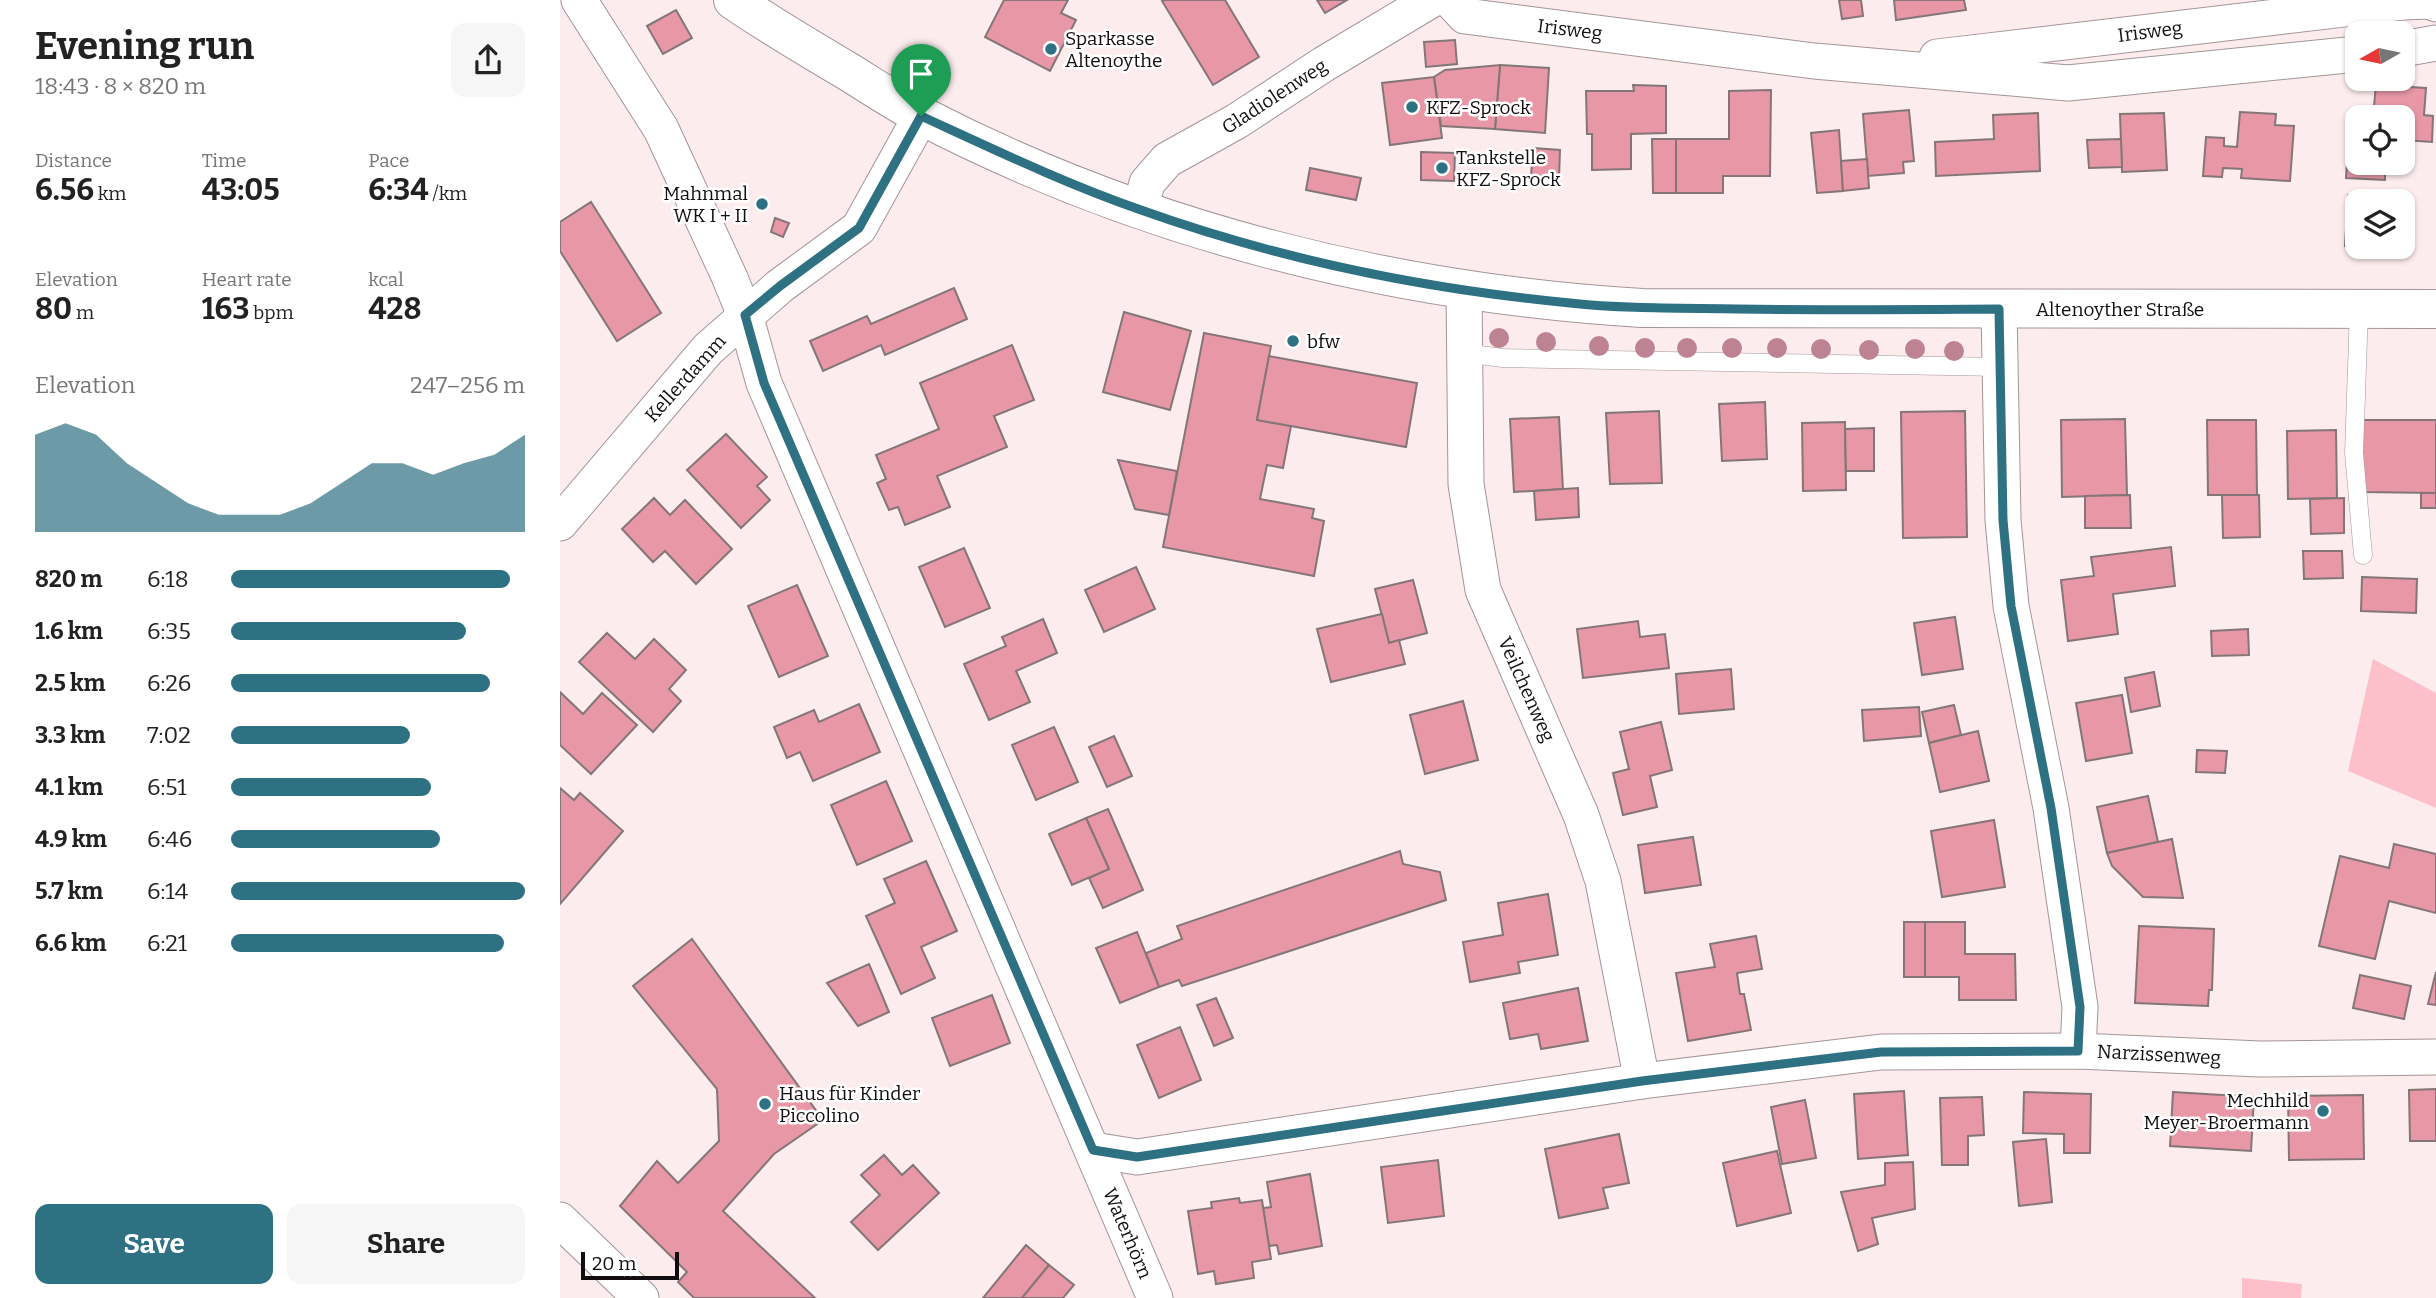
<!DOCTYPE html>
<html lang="en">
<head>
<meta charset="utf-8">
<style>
  body { margin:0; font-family:Bitter,serif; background:#f6f6f6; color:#222; height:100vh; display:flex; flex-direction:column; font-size:26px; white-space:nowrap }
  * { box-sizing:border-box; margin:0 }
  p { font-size:23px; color:#767676 }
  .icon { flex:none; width:38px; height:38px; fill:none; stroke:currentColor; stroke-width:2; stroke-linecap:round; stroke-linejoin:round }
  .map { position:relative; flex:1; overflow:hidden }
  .drawer { display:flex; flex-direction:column; background:#fff; width:560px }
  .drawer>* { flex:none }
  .needle { width:46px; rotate:261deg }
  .fabs { position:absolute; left:1785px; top:21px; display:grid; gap:14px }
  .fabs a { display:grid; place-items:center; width:70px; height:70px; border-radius:14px; background:#fff; box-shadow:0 2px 5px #0004; font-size:35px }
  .scale { position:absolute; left:21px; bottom:18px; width:98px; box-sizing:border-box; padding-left:7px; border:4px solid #120d0e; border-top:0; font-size:19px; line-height:24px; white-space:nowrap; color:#120d0e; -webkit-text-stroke:5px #fff; paint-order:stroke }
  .pin { position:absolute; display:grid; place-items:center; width:60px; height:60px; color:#fff; margin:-72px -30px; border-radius:50% 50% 50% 0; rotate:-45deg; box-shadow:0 0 7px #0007 }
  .pin .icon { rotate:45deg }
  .round { display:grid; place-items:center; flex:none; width:74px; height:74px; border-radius:14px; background:#f6f6f6 }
  .overview { display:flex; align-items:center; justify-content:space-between; height:119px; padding:0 35px }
  h1 { font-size:38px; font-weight:700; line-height:52px }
  .stats { display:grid; grid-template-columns:repeat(3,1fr); gap:10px; height:119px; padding:7px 35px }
  .stats div { display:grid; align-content:center }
  .stats b { font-size:30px; font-weight:700 }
  .stats small { font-size:19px; font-weight:400 }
  .stats p { font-size:19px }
  .chart { height:196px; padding:14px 35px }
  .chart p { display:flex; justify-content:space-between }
  .chart svg { width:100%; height:126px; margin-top:7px; fill:#2e7183; opacity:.7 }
  .action { display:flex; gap:14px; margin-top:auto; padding:14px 35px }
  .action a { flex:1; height:80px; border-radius:14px; background:#2e7183; color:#fff; font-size:28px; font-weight:700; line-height:80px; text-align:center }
  .action a+a { background:#f6f6f6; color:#222 }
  ul { padding:0 35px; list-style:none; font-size:23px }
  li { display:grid; grid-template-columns:112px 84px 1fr; align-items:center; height:52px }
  li i { height:18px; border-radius:9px; background:#2e7183 }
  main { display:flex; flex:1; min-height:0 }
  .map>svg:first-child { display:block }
  .green { fill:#fdbfc9 }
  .building { fill:#e797a6; stroke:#847678; stroke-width:2 }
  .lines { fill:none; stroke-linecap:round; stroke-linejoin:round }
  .service-casing { stroke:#a39597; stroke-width:19 }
  .minor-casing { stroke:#a39597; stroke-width:37 }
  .secondary-casing { stroke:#a39597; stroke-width:40 }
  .service { stroke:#fff; stroke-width:18 }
  .minor { stroke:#fff; stroke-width:35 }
  .secondary { stroke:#fff; stroke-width:38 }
  .tree { fill:#bd8392 }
  .route-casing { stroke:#fff; stroke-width:14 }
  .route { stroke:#2e7183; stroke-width:9 }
  .poi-dot { fill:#2e7183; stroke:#fff; stroke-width:2.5 }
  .labels { text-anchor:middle; stroke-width:5; stroke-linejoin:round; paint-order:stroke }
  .street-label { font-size:19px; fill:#120d0e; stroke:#fff }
  .poi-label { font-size:19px; fill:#120d0e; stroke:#fff; text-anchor:start }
</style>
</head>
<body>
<main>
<section class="drawer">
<div class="overview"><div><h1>Evening run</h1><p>18:43 · 8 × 820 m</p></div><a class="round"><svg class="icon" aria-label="share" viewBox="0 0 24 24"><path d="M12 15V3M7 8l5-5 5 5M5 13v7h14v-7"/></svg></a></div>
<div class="stats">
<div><p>Distance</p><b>6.56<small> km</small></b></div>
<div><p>Time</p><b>43:05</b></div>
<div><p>Pace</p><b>6:34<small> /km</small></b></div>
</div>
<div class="stats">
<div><p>Elevation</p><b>80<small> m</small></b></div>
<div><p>Heart rate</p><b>163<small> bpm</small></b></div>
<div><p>kcal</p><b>428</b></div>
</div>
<div class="chart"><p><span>Elevation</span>247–256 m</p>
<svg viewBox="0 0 160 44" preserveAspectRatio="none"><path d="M0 44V10L10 6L20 10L30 20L40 27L50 34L60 38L70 38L80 38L90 34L100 27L110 20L120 20L130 24L140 20L150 17L160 10V44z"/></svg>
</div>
<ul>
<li><b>820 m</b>6:18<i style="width:95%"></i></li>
<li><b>1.6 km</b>6:35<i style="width:80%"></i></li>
<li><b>2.5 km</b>6:26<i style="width:88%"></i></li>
<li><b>3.3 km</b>7:02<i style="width:61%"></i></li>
<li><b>4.1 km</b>6:51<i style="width:68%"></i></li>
<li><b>4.9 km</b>6:46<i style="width:71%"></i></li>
<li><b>5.7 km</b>6:14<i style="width:100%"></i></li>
<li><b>6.6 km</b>6:21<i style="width:93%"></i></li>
</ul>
<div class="action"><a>Save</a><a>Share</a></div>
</section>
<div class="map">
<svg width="1876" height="1298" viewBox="0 0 1876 1298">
  <rect width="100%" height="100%" fill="#fcecee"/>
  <!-- green -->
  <g class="green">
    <polygon points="1813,659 1876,693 1876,808 1788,771"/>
    <polygon points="1682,1278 1742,1284 1741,1298 1682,1298"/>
  </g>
  <!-- building -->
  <g class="building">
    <polygon points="444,0 508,0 501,13 516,20 490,71 425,37"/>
    <polygon points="604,0 665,0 699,57 653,85 602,1"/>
    <polygon points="757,0 787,0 765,13"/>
    <polygon points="1279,0 1301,0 1303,16 1282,19"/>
    <polygon points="1334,0 1404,0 1406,10 1336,20"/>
    <polygon points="116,10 132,38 103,54 87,26"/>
    <polygon points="895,40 897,64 866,67 864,42"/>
    <polygon points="940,65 989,68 985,133 935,129"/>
    <polygon points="940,65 935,129 881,126 874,77 885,70"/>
    <polygon points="874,77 882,138 830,145 822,83"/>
    <polygon points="1073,85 1106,86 1106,133 1071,134 1071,169 1032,170 1032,134 1027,134 1026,91 1074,91"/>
    <polygon points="1816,85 1866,88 1864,115 1873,116 1872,142 1844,140 1843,157 1843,117 1813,117"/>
    <polygon points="1211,90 1210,176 1163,176 1163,193 1116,193 1116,139 1169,139 1169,91"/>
    <polygon points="1349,110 1354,161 1343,162 1344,173 1308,176 1303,114"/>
    <polygon points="1680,112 1716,114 1715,125 1734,126 1730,181 1681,178 1682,169 1663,168 1662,177 1643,176 1646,137 1664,138 1664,146 1677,147"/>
    <polygon points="1478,113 1480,171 1376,176 1375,142 1434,139 1433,115"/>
    <polygon points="1604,113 1607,170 1562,172 1560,114"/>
    <polygon points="1279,130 1283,191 1257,193 1251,133"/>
    <polygon points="1789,130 1797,131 1797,163 1842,163 1842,169 1825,168 1825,180 1786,178"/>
    <polygon points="1092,139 1116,139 1116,193 1093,193"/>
    <polygon points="1561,139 1562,167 1529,168 1527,140"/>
    <polygon points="973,148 1000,150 999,178 971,176"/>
    <polygon points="861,152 895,153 894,181 861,180"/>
    <polygon points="1307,159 1309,188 1283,191 1281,161"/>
    <polygon points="750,168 801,178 796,200 746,190"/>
    <polygon points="1788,195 1812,197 1812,201 1797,201 1797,246 1785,246"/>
    <polygon points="31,202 101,313 57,341 0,251 0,222"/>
    <polygon points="215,218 229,223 223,237 211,232"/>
    <polygon points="394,288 407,319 325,355 321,345 263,371 250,341 307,316 311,324"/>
    <polygon points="564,312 631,331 610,410 543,392"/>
    <polygon points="644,333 711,346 697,420 731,426 723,468 707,465 700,499 754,509 752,518 764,521 754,576 603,547"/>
    <polygon points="452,345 474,400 434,416 447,447 377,476 390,507 345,525 338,507 329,510 317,483 326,479 316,455 379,429 360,383"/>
    <polygon points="709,356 857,383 846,447 697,420"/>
    <polygon points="1205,402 1207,459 1162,461 1159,404"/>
    <polygon points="1099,411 1102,483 1050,484 1046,413"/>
    <polygon points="1405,411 1407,537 1343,538 1341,412"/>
    <polygon points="999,417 1003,489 954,492 950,419"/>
    <polygon points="1565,419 1567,495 1502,497 1501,420"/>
    <polygon points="1647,420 1696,420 1697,495 1648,495"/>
    <polygon points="1802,420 1876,420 1876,493 1801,492"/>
    <polygon points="1285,422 1286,490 1243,491 1242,423"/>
    <polygon points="1314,428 1314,471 1286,471 1285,429"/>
    <polygon points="1776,430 1777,498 1728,499 1727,431"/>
    <polygon points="166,434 207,477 197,486 210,500 181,528 127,470"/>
    <polygon points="558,460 617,471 609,515 575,509"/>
    <polygon points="1018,488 1019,517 976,520 974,491"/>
    <rect x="1861" y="493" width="15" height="15"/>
    <polygon points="1570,495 1571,528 1525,528 1525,496"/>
    <polygon points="1662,495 1699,495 1700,537 1663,538"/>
    <polygon points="94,498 110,515 125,500 172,549 136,584 105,551 93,562 62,529"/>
    <polygon points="1784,498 1784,533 1751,534 1750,499"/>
    <polygon points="1611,547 1615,586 1553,594 1558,634 1508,641 1501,580 1534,576 1531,557"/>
    <polygon points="404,548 430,608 385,627 359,567"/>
    <polygon points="1743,551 1782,551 1783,578 1744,579"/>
    <polygon points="576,567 595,609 544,632 525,590"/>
    <polygon points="1802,577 1857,579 1856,613 1801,611"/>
    <polygon points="853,580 867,633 829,643 815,589"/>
    <polygon points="237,585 268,656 219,677 188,606"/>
    <polygon points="822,614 829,643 839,640 845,664 771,682 757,629"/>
    <polygon points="1395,617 1403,669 1362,675 1354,623"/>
    <polygon points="483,619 497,653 456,671 470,702 429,720 404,664 446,646 442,637"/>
    <polygon points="1078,621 1080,637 1105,634 1109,668 1023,678 1017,629"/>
    <polygon points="1688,629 1689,655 1652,656 1651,631"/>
    <polygon points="47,633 75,659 94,639 126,670 109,689 121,701 93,732 19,662"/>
    <polygon points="1171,669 1174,709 1119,714 1116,674"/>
    <polygon points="1594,672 1600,706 1571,712 1565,678"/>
    <polygon points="0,692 23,714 42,693 77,725 31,774 0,745"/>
    <polygon points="1562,695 1572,753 1526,761 1516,703"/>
    <polygon points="903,701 918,760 865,774 850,715"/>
    <polygon points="299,704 320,752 253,781 240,752 227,758 214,727 254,710 259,722"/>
    <polygon points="1394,705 1401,735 1369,743 1362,712"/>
    <polygon points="1359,707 1361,736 1304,741 1302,710"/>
    <polygon points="1101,722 1112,770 1090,776 1097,807 1063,815 1053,773 1069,769 1060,732"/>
    <polygon points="494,727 518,782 476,800 452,745"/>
    <polygon points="1418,731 1429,781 1380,792 1369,743"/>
    <polygon points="554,736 572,776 547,787 529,747"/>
    <polygon points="1637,750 1667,751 1665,773 1636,772"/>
    <polygon points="326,781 352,841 297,865 271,805"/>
    <polygon points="0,788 14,800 20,793 63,831 0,904"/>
    <polygon points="1588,796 1598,842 1547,853 1537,807"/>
    <polygon points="548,809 583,890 543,908 529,878 549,869 526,818"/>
    <polygon points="526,818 549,869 512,885 489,834"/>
    <polygon points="1434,820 1445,887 1382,897 1371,831"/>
    <polygon points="1133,837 1141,885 1085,893 1078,845"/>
    <polygon points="1612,839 1623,898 1583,897 1552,866 1547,853"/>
    <polygon points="1834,844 1876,854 1876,913 1829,901 1815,959 1759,946 1780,856 1829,868"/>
    <polygon points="840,851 843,864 880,872 886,900 622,986 619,980 599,987 586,953 622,939 617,926"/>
    <polygon points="366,861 397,931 361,947 375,978 341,994 306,916 335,903 324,879"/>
    <polygon points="988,894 998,955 958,962 960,973 910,982 903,942 943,935 938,903"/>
    <rect x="1344" y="922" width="21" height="55"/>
    <polygon points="1365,922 1405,922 1405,954 1455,954 1456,1000 1399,1000 1399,977 1365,977"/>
    <polygon points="1579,926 1654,929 1652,990 1649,990 1648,1006 1575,1003"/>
    <polygon points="577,932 599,987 560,1003 536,948"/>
    <polygon points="1196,936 1202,969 1177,973 1180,994 1184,994 1191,1030 1128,1041 1116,973 1155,967 1150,944"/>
    <polygon points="132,939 263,1120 214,1154 163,1211 255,1298 134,1298 118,1282 127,1272 60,1206 97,1161 118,1183 159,1141 157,1089 73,986"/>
    <polygon points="309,964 329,1012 298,1026 267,983"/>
    <polygon points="1876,972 1876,1005 1868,1004"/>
    <polygon points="1800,975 1851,986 1844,1019 1793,1008"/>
    <polygon points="1018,988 1028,1041 981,1049 978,1034 950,1039 943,1003"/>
    <polygon points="432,995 450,1043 390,1066 372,1018"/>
    <polygon points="656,998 673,1038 654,1046 637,1005"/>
    <polygon points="620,1027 641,1080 599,1098 577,1045"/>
    <polygon points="1876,1089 1876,1141 1850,1141 1849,1090"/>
    <polygon points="1344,1091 1348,1155 1298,1159 1294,1094"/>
    <polygon points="1464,1092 1531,1094 1530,1153 1504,1153 1504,1134 1463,1133"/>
    <polygon points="1613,1092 1694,1097 1691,1151 1610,1146"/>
    <polygon points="1803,1095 1804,1159 1729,1160 1728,1096"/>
    <polygon points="1422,1097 1424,1135 1408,1136 1408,1165 1382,1165 1380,1098"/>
    <polygon points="1245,1100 1256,1158 1222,1164 1211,1107"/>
    <polygon points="1059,1134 1069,1183 1043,1188 1048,1208 999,1218 985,1149"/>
    <polygon points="1486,1139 1492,1202 1459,1206 1453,1142"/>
    <polygon points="1217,1151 1231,1213 1177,1226 1163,1163"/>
    <polygon points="324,1155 342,1175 353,1165 379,1193 318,1250 291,1222 320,1195 301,1175"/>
    <polygon points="878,1160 884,1216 828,1223 821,1167"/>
    <polygon points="1353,1162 1355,1209 1312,1218 1318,1244 1298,1251 1281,1192 1325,1185 1325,1163"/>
    <polygon points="750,1174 762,1246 719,1254 717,1245 709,1246 703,1208 711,1207 707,1182"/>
    <polygon points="679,1198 680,1203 702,1200 711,1259 692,1262 694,1278 656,1284 654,1271 638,1274 628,1211 652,1208 651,1202"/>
    <polygon points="466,1245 489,1265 462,1298 423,1298"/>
    <polygon points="489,1265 514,1285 503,1298 462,1298"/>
  </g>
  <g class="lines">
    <!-- service casing -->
    <g class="service-casing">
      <g id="service">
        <polyline points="1799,309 1794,453 1803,555"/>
        <polyline points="904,353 943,358 1441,367"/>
      </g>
    </g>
    <!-- minor casing -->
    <g class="minor-casing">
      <g id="minor">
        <polyline points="19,0 101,129 169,276 185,315 204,383 595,1298"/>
        <polyline points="890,0 905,16 1254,61 1508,83 1797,54"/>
        <polyline points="1843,49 1876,43"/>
        <polyline points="1377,57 1843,2 1869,1 1876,4"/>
        <polyline points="580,210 587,183 607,160 677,121 764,64 871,0"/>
        <polyline points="904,289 906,484 923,590 1021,815 1043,881 1082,1081"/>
        <polyline points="1439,309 1443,520 1451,606 1491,808 1520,1007 1518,1051"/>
        <polyline points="0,523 148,349 220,286 299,228 361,116"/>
        <polyline points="533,1150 577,1157 1082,1081 1321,1052 1518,1051 1700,1059 1876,1057"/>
        <polyline points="0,1220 81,1298"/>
      </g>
    </g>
    <!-- secondary casing -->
    <g class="secondary-casing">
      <path id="secondary" d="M173 0C211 26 250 49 289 72 313 87 337 103 362 116 584 231 832 293 1082 308L1876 309"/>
    </g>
    <!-- service -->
    <use href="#service" class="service"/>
    <!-- minor -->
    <use href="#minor" class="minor"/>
    <!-- secondary -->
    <use href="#secondary" class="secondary"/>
  </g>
  <!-- trees -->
  <g class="tree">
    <circle cx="939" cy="338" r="10"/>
    <circle cx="986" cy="342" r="10"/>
    <circle cx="1039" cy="346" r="10"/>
    <circle cx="1085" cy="348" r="10"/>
    <circle cx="1127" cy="348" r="10"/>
    <circle cx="1172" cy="348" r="10"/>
    <circle cx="1217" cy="348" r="10"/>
    <circle cx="1261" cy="349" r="10"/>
    <circle cx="1355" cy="349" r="10"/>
    <circle cx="1309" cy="350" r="10"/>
    <circle cx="1394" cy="351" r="10"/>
  </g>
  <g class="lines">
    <!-- route casing -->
    <g class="route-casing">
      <path id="route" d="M361 116C433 149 506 184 581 210 718 259 866 289 1010 303 1066 309 1122 308 1177 309 1265 310 1352 310 1439 309L1443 520 1451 606 1491 808 1520 1007 1518 1051 1321 1052 1082 1081 577 1157 533 1150 204 383 185 315 220 286 299 228Z"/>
    </g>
    <!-- route -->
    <use href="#route" class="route"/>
  </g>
  <!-- markers -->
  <g class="poi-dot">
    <circle cx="491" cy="49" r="7"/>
    <circle cx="852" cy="107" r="7"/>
    <circle cx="882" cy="168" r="7"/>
    <circle cx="202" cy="204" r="7"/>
    <circle cx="733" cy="341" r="7"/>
    <circle cx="205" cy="1104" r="7"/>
    <circle cx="1763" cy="1111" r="7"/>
  </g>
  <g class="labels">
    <!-- street labels -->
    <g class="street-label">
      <text transform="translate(1010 29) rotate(7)" y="7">Irisweg</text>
      <text transform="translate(1590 31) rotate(-7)" y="7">Irisweg</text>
      <text transform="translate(714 96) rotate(-33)" y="7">Gladiolenweg</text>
      <text x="1560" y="316">Altenoyther Straße</text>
      <text transform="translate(125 378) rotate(-48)" y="7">Kellerdamm</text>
      <text transform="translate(967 689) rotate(66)" y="7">Veilchenweg</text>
      <text transform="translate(1599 1054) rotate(3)" y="7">Narzissenweg</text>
      <text transform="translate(568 1233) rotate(67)" y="7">Waterhörn</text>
    </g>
    <!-- poi labels -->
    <g class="poi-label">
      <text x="505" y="45">Sparkasse<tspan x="505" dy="22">Altenoythe</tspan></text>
      <text x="866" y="114">KFZ-Sprock</text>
      <text x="896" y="164">Tankstelle<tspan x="896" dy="22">KFZ-Sprock</tspan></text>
      <text x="188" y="200" text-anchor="end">Mahnmal<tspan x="188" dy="22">WK I + II</tspan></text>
      <text x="747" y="348">bfw</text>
      <text x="219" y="1100">Haus für Kinder<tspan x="219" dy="22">Piccolino</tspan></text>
      <text x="1749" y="1107" text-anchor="end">Mechhild<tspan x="1749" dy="22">Meyer-Broermann</tspan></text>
    </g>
  </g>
</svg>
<div class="fabs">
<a><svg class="needle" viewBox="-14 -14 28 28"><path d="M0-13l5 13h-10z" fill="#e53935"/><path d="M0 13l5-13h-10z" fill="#767676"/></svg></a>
<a><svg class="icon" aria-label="locate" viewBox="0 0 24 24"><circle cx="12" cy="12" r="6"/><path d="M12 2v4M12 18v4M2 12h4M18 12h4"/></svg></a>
<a><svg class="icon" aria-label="layers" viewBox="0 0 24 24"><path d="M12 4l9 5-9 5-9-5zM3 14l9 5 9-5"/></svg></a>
</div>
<div class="scale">20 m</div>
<div class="pin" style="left:361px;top:116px;background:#1e9e55"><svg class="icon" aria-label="arrive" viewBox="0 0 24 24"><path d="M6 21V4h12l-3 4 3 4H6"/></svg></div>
</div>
</main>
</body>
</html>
